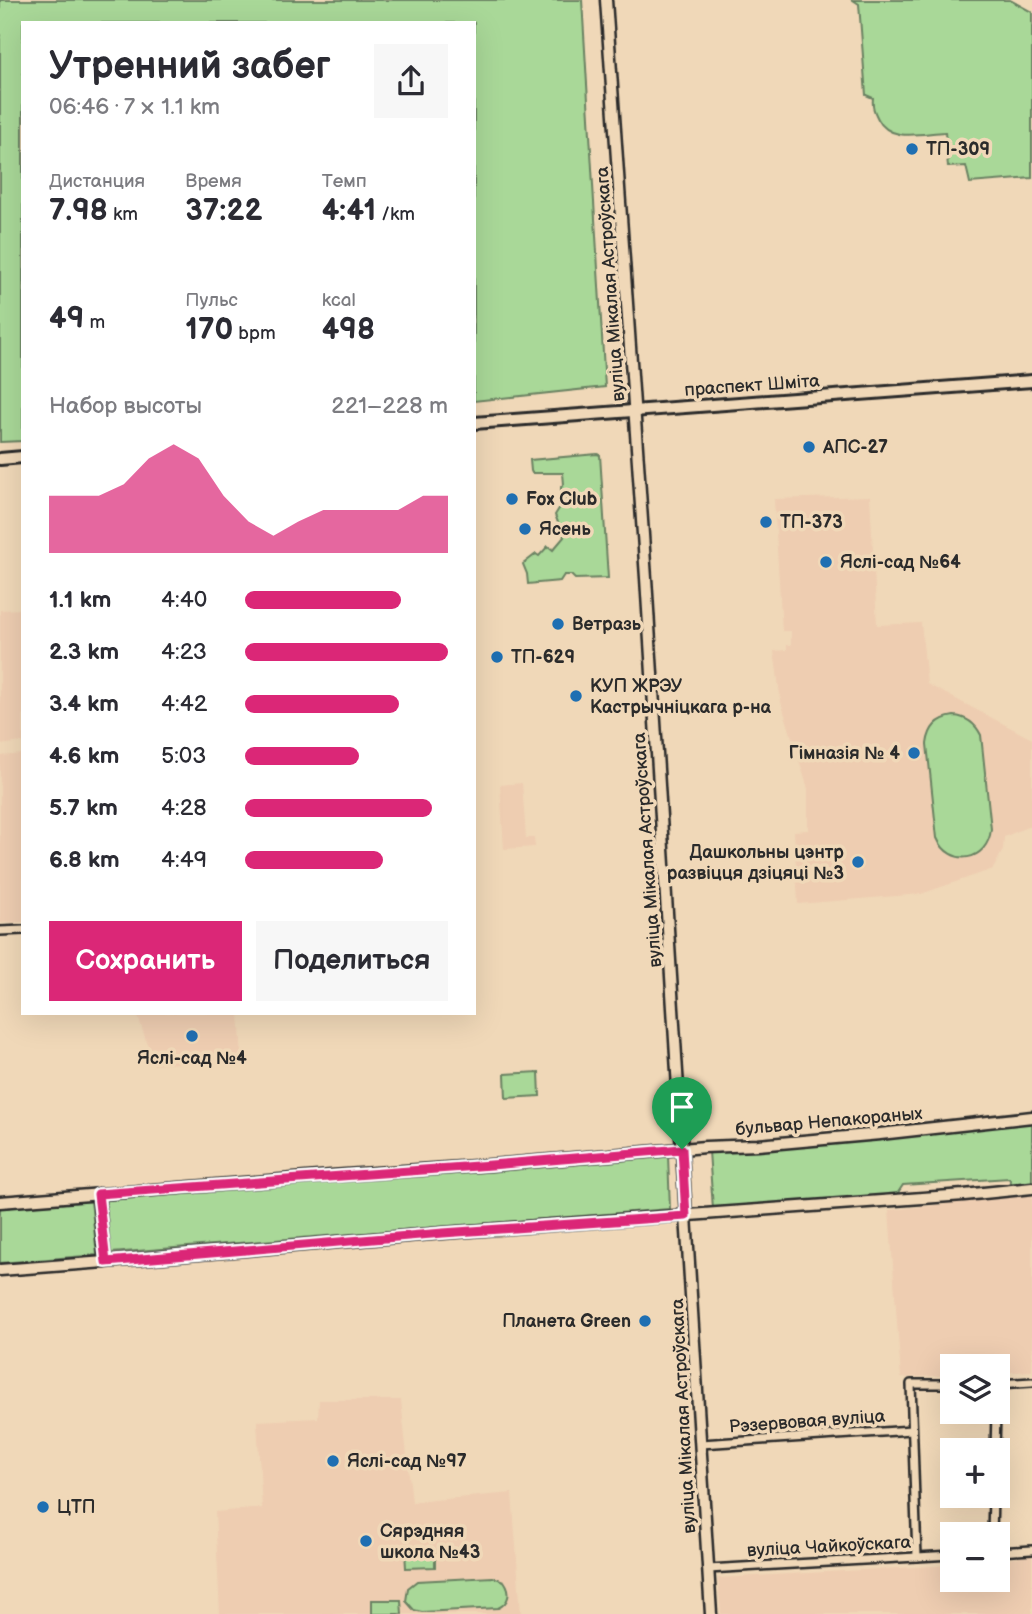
<!DOCTYPE html>
<html lang="ru">
<head>
<meta charset="utf-8">
<style>
  body { margin:0; font-family:"Balsamiq Sans",sans-serif; background:#f7f7f7; color:#2b2b33; height:100vh; display:flex; flex-direction:column; font-size:26px; white-space:nowrap }
  * { box-sizing:border-box; margin:0 }
  p { font-size:23px; color:#7c7c81 }
  .icon { flex:none; width:38px; height:38px; fill:none; stroke:currentColor; stroke-width:2; stroke-linecap:round; stroke-linejoin:round }
  .map { position:relative; flex:1; overflow:hidden }
  .drawer { position:absolute; left:21px; top:21px; width:455px; height:994px; display:flex; flex-direction:column; background:#fff; border-radius:0px; box-shadow:0 7px 28px #0002 }
  .drawer>* { flex:none }
  .fabs { position:absolute; left:940px; top:1354px; display:grid; gap:14px }
  .fabs a { display:grid; place-items:center; width:70px; height:70px; border-radius:0px; background:#fff; box-shadow:0 7px 28px #0002; font-size:35px }
  .pin { position:absolute; display:grid; place-items:center; width:60px; height:60px; color:#fff; margin:-72px -30px; border-radius:50% 50% 50% 0; rotate:-45deg; box-shadow:0 0 7px #0007 }
  .pin .icon { rotate:45deg }
  .round { display:grid; place-items:center; flex:none; width:74px; height:74px; border-radius:0px; background:#f7f7f7 }
  .head { display:flex; align-items:center; justify-content:space-between; height:119px; padding:0 28px }
  h1 { font-size:38px; font-weight:700; line-height:52px }
  .stats { display:grid; grid-template-columns:repeat(3,1fr); gap:10px; height:119px; padding:7px 28px }
  .stats div { display:grid; align-content:center }
  .stats b { font-size:30px; font-weight:700 }
  .stats small { font-size:19px; font-weight:400 }
  .stats p { font-size:19px }
  .chart { height:196px; padding:14px 28px }
  .chart p { display:flex; justify-content:space-between }
  .chart svg { width:100%; height:126px; margin-top:7px; fill:#db2777; opacity:.7 }
  .button { display:flex; gap:14px; margin-top:auto; padding:14px 28px }
  .button a { flex:1; height:80px; border-radius:0px; background:#db2777; color:#fff; font-size:28px; font-weight:700; line-height:80px; text-align:center }
  .button a+a { background:#f7f7f7; color:#2b2b33 }
  ul { padding:0 28px; list-style:none; font-size:23px }
  li { display:grid; grid-template-columns:112px 84px 1fr; align-items:center; height:52px }
  li i { height:18px; border-radius:9px; background:#db2777 }
  .map>svg:first-child { display:block }
  .built { fill:#eecdb1 }
  .green { fill:#a9d898; stroke:#6a8262; stroke-width:2 }
  .lines { fill:none; stroke-linecap:round; stroke-linejoin:round }
  .minor-casing { stroke:#2b2b2b; stroke-width:12 }
  .secondary-casing { stroke:#2b2b2b; stroke-width:15 }
  .primary-casing { stroke:#2b2b2b; stroke-width:16 }
  .minor { stroke:#f0d8b8; stroke-width:7 }
  .secondary { stroke:#f0d8b8; stroke-width:10 }
  .primary { stroke:#f0d8b8; stroke-width:10 }
  .route-casing { stroke:#fff; stroke-width:14 }
  .route { stroke:#db2777; stroke-width:9 }
  .poi-dot { fill:#1f6fb2; stroke:#f0d8b8; stroke-width:2.5 }
  .labels { text-anchor:middle; stroke-width:7; stroke-linejoin:round; paint-order:stroke }
  .poi-label { font-size:18px; font-weight:bold; fill:#2b2b2b; stroke:#f0d8b8; text-anchor:start }
  .street-label { font-size:18px; fill:#2b2b2b; stroke:#f0d8b8 }
</style>
</head>
<body>
<div class="map">
<svg width="1032" height="1614" viewBox="0 0 1032 1614">
  <rect width="100%" height="100%" fill="#f0d8b8"/>
  <filter id="ink" filterUnits="userSpaceOnUse"><feTurbulence type="fractalNoise" baseFrequency=".0143" numOctaves="2"/><feDisplacementMap in="SourceGraphic" scale="14" xChannelSelector="R" yChannelSelector="G"/><feConvolveMatrix kernelMatrix="1 2 1 2 8 2 1 2 1" color-interpolation-filters="sRGB"/></filter>
  <g filter="url(#ink)">
    <!-- built -->
    <g class="built">
      <polygon points="870,496 877,625 921,623 927,684 1032,739 1032,825 1004,837 1003,850 993,869 921,894 798,904 794,831 808,830 808,789 781,702 774,651 787,650 787,645 791,645 791,631 782,631 774,499"/>
      <polygon points="23,609 23,742 0,745 0,610"/>
      <polygon points="23,754 23,922 0,923 0,756"/>
      <polygon points="522,783 526,838 534,838 535,847 504,849 500,785"/>
      <polygon points="137,1013 239,1013 242,1058 154,1065"/>
      <polygon points="1032,1195 1032,1371 998,1373 998,1367 952,1367 952,1375 901,1378 889,1210"/>
      <polygon points="319,1400 401,1400 412,1502 512,1493 521,1614 220,1614 215,1512 262,1508 257,1421 318,1418"/>
      <polygon points="1032,1555 1032,1614 721,1614 718,1578 952,1565 952,1580 998,1580 998,1561"/>
    </g>
    <!-- green -->
    <g class="green">
      <polygon points="0,0 582,0 605,387 474,401 474,23 23,23 23,441 0,442"/>
      <path d="M853 0H1010L1032 12V178L970 183 966 166 948 167 945 132C922 133 890 143 878 119 874 111 872 107 873 98L866 95 859 4Z"/>
      <polygon points="597,454 600,455 608,578 575,579 571,575 564,575 560,581 528,584 527,574 523,564 536,554 539,556 548,546 553,550 564,537 555,515 565,499 564,493 561,491 561,487 564,484 563,473 532,473 531,471 530,460"/>
      <path d="M954 716C967 717 975 723 981 735L991 829C988 862 950 868 937 838L927 744C929 728 938 718 954 716Z"/>
      <polygon points="539,1072 540,1096 506,1098 505,1074"/>
      <polygon points="1032,1123 1032,1183 1012,1185 1009,1178 903,1185 897,1194 713,1209 709,1151"/>
      <polygon points="668,1155 670,1209 111,1253 105,1200 381,1176"/>
      <polygon points="91,1201 97,1255 0,1263 0,1208"/>
      <polygon points="435,1550 435,1567 406,1568 405,1551"/>
      <path d="M493 1577 504 1581C512 1592 509 1603 498 1608L422 1612 414 1610 406 1601 408 1588 417 1581Z"/>
      <polygon points="372,1600 401,1600 402,1614 372,1614"/>
    </g>
    <g class="lines">
      <!-- minor casing -->
      <g class="minor-casing">
        <g id="minor">
          <polyline points="0,931 23,930"/>
          <polyline points="998,1384 1032,1382"/>
          <polyline points="701,1444 912,1430"/>
          <polyline points="995,1451 996,1412"/>
          <polyline points="992,1535 993,1496"/>
          <polyline points="998,1552 1032,1550"/>
          <polyline points="917,1557 911,1384 952,1384"/>
          <polyline points="708,1569 952,1555"/>
        </g>
      </g>
      <!-- secondary casing -->
      <g class="secondary-casing">
        <g id="secondary">
          <polyline points="606,0 646,578 711,1614"/>
          <polyline points="98,1194 105,1262"/>
          <polyline points="0,1202 331,1176 491,1165 705,1147 758,1145 880,1134 1032,1117"/>
          <polyline points="0,1270 105,1262 443,1233 964,1195 1032,1188"/>
        </g>
      </g>
      <!-- primary casing -->
      <g class="primary-casing">
        <g id="primary">
          <polyline points="474,423 1032,381"/>
          <polyline points="0,459 23,457"/>
        </g>
      </g>
      <!-- minor -->
      <use href="#minor" class="minor"/>
      <!-- secondary -->
      <use href="#secondary" class="secondary"/>
      <!-- primary -->
      <use href="#primary" class="primary"/>
    </g>
  </g>
  <g class="lines" filter="url(#ink)">
    <!-- route casing -->
    <g class="route-casing">
      <polygon id="route" points="682,1149 686,1216 443,1233 106,1262 98,1194 491,1165"/>
    </g>
    <!-- route -->
    <use href="#route" class="route"/>
  </g>
  <!-- markers -->
  <g class="poi-dot">
    <circle cx="912" cy="149" r="7"/>
    <circle cx="809" cy="447" r="7"/>
    <circle cx="512" cy="499" r="7"/>
    <circle cx="766" cy="522" r="7"/>
    <circle cx="525" cy="529" r="7"/>
    <circle cx="826" cy="562" r="7"/>
    <circle cx="558" cy="624" r="7"/>
    <circle cx="497" cy="657" r="7"/>
    <circle cx="576" cy="696" r="7"/>
    <circle cx="914" cy="753" r="7"/>
    <circle cx="858" cy="862" r="7"/>
    <circle cx="192" cy="1036" r="7"/>
    <circle cx="645" cy="1321" r="7"/>
    <circle cx="333" cy="1461" r="7"/>
    <circle cx="43" cy="1507" r="7"/>
    <circle cx="366" cy="1541" r="7"/>
  </g>
  <g class="labels">
    <!-- poi labels -->
    <g class="poi-label">
      <text x="926" y="155">ТП-309</text>
      <text x="823" y="453">АПС-27</text>
      <text x="526" y="505">Fox Club</text>
      <text x="780" y="528">ТП-373</text>
      <text x="539" y="535">Ясень</text>
      <text x="840" y="568">Яслі-сад №64</text>
      <text x="572" y="630">Ветразь</text>
      <text x="511" y="663">ТП-629</text>
      <text x="590" y="692">КУП ЖРЭУ<tspan x="590" dy="21">Кастрычніцкага р-на</tspan></text>
      <text x="900" y="759" text-anchor="end">Гімназія № 4</text>
      <text x="844" y="858" text-anchor="end">Дашкольны цэнтр<tspan x="844" dy="21">развіцця дзіцяці №3</tspan></text>
      <text x="192" y="1064" text-anchor="middle">Яслі-сад №4</text>
      <text x="631" y="1327" text-anchor="end">Планета Green</text>
      <text x="347" y="1467">Яслі-сад №97</text>
      <text x="57" y="1513">ЦТП</text>
      <text x="380" y="1537">Сярэдняя<tspan x="380" dy="21">школа №43</tspan></text>
    </g>
    <!-- street labels -->
    <g class="street-label">
      <text transform="translate(610 284) rotate(-94)" y="6">вуліца Мікалая Астроўскага</text>
      <text transform="translate(752 385) rotate(-4)" y="6">праспект Шміта</text>
      <text transform="translate(647 850) rotate(-94)" y="6">вуліца Мікалая Астроўскага</text>
      <text transform="translate(829 1121) rotate(-5)" y="6">бульвар Непакораных</text>
      <text transform="translate(683 1416) rotate(-93)" y="6">вуліца Мікалая Астроўскага</text>
      <text transform="translate(807 1421) rotate(-4)" y="6">Рэзервовая вуліца</text>
      <text transform="translate(829 1546) rotate(-3)" y="6">вуліца Чайкоўскага</text>
    </g>
  </g>
</svg>
<div class="fabs">
<a><svg class="icon" aria-label="layers" viewBox="0 0 24 24"><path d="M12 4l9 5-9 5-9-5zM3 14l9 5 9-5"/></svg></a>
<a>+</a>
<a>−</a>
</div>
<div class="pin" style="left:682px;top:1149px;background:#1e9e55"><svg class="icon" aria-label="arrive" viewBox="0 0 24 24"><path d="M6 21V4h12l-3 4 3 4H6"/></svg></div>
<section class="drawer">
<div class="head"><div><h1>Утренний забег</h1><p>06:46 · 7 × 1.1 km</p></div><a class="round"><svg class="icon" aria-label="share" viewBox="0 0 24 24"><path d="M12 15V3M7 8l5-5 5 5M5 13v7h14v-7"/></svg></a></div>
<div class="stats">
<div><p>Дистанция</p><b>7.98<small> km</small></b></div>
<div><p>Время</p><b>37:22</b></div>
<div><p>Темп</p><b>4:41<small> /km</small></b></div>
</div>
<div class="stats">
<div><b>49<small> m</small></b></div>
<div><p>Пульс</p><b>170<small> bpm</small></b></div>
<div><p>kcal</p><b>498</b></div>
</div>
<div class="chart"><p><span>Набор высоты</span>221–228 m</p>
<svg viewBox="0 0 160 44" preserveAspectRatio="none"><path d="M0 44V24L10 24L20 24L30 20L40 11L50 6L60 11L70 24L80 33L90 38L100 33L110 29L120 29L130 29L140 29L150 24L160 24V44z"/></svg>
</div>
<ul>
<li><b>1.1 km</b>4:40<i style="width:77%"></i></li>
<li><b>2.3 km</b>4:23<i style="width:100%"></i></li>
<li><b>3.4 km</b>4:42<i style="width:76%"></i></li>
<li><b>4.6 km</b>5:03<i style="width:56%"></i></li>
<li><b>5.7 km</b>4:28<i style="width:92%"></i></li>
<li><b>6.8 km</b>4:49<i style="width:68%"></i></li>
</ul>
<div class="button"><a>Сохранить</a><a>Поделиться</a></div>
</section>
</div>
</body>
</html>
